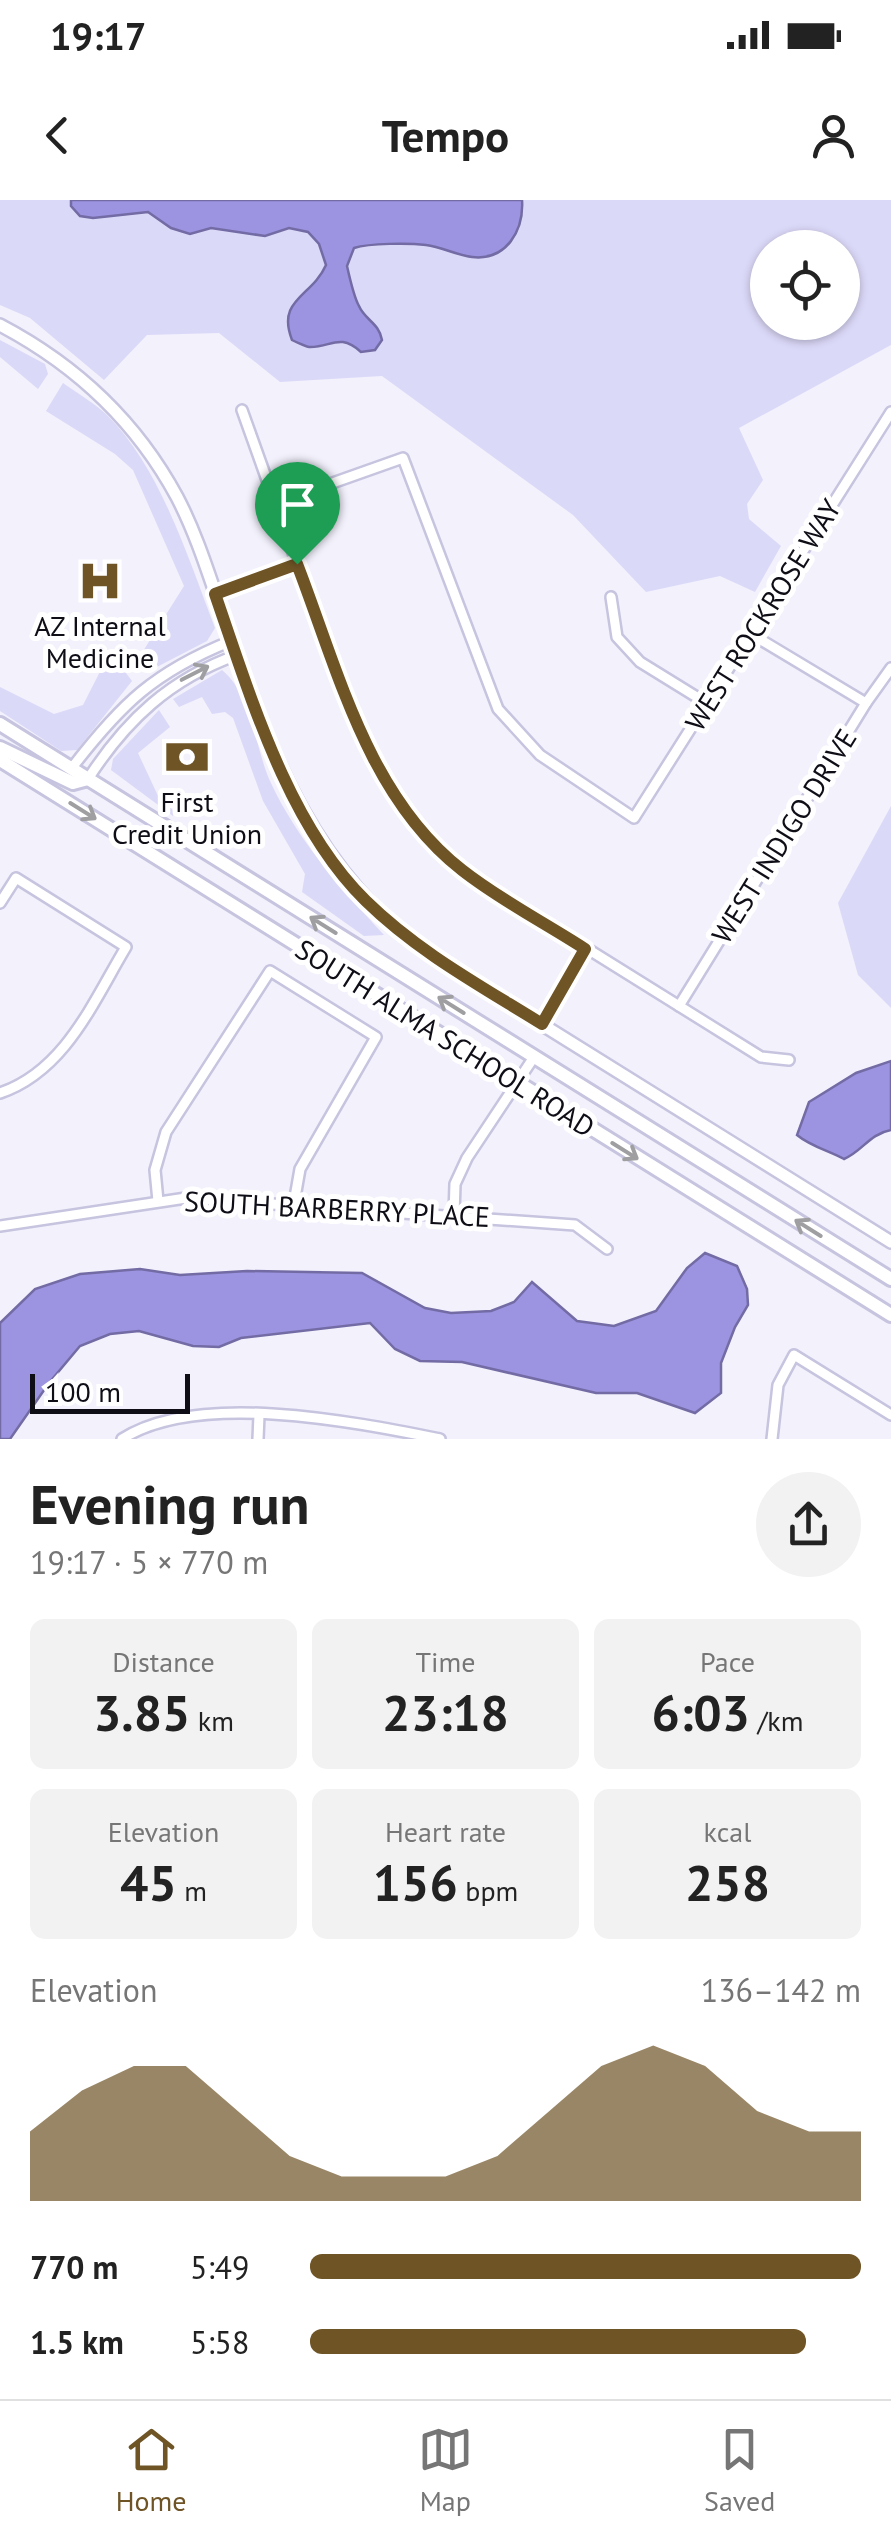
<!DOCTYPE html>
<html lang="en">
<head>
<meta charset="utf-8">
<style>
  body { margin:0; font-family:"PT Sans",sans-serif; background:#f2f2f2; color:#222; height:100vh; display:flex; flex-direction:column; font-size:38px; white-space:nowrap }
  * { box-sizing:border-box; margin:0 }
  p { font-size:32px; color:#767676 }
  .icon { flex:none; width:55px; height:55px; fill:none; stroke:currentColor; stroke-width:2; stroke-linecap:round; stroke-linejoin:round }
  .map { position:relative; height:1239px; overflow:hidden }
  .panel { display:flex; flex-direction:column; background:#fff; flex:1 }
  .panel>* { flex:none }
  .controls { position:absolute; left:750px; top:30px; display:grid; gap:20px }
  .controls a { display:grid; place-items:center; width:110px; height:110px; border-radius:50%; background:#fff; box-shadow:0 2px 8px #0004; font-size:50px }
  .scale { position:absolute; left:30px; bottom:25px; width:160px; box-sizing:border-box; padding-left:10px; border:5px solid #0f0e17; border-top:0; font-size:28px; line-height:35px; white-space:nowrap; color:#0f0e17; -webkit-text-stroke:8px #fff; paint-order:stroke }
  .pin { position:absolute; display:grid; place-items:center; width:85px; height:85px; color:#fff; margin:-102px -42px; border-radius:50% 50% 50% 0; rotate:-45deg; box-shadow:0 0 10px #0007 }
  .pin .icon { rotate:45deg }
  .round { display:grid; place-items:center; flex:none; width:105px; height:105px; border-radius:52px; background:#f2f2f2 }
  .headline { display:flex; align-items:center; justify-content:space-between; height:170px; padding:0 30px }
  h1 { font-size:55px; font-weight:600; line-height:75px }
  .figures { display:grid; grid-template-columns:repeat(3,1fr); gap:15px; height:170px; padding:10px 30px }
  .figures div { display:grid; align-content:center; border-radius:15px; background:#f2f2f2; text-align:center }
  .figures b { font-size:50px; font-weight:600 }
  .figures small { font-size:28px; font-weight:400 }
  .figures p { font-size:28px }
  .chart { height:280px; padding:20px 30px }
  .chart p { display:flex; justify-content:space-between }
  .chart svg { width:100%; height:180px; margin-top:10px; fill:#6f5426; opacity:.7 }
  ul { padding:0 30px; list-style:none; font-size:32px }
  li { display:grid; grid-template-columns:160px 120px 1fr; align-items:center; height:75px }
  li i { height:25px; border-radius:12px; background:#6f5426 }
  .status { display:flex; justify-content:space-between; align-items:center; height:70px; padding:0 50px; background:#fff; direction:ltr }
  .status svg { height:28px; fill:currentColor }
  header { display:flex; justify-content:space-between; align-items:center; height:130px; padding:0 30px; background:#fff; font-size:45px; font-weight:600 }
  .dock { display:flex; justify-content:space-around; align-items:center; height:140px; border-top:2px solid #e0e0e0; background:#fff; font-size:28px; color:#767676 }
  .dock a { display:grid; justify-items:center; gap:5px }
  .dock .on { color:#6f5426 }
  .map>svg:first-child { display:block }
  .green { fill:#dbd9f8; fill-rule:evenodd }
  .water { fill:#9c93e1; stroke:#726ba4; stroke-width:2.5 }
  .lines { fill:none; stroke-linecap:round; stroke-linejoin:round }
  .minor-casing { stroke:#c6c4df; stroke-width:14 }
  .tertiary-casing { stroke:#c6c4df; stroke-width:16 }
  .secondary-casing { stroke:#c6c4df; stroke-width:18 }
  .minor { stroke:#fff; stroke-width:9 }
  .tertiary { stroke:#fff; stroke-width:11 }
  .secondary { stroke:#fff; stroke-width:12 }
  .oneway { stroke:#9f9fa2 }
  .route-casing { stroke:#fff; stroke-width:20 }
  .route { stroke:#6f5426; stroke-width:12 }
  .labels { text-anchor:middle; stroke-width:10; stroke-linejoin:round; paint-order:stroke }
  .street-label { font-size:28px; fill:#0f0e17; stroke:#fff }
  .poi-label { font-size:28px; fill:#0f0e17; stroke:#fff }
</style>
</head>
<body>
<div class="status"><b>19:17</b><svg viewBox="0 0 49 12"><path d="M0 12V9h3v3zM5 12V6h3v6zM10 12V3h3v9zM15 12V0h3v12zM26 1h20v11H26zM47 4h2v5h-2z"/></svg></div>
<header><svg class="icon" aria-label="back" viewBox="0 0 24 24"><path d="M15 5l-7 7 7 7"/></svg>Tempo<svg class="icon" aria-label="person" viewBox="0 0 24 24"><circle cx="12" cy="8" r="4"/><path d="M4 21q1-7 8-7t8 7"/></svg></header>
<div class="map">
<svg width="891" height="1239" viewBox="0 0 891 1239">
  <rect width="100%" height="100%" fill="#f2f1fc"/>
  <!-- green -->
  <g class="green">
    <path d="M0 0H891V145L739 228 763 280 747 304 749 319 781 346 755 392 720 376 646 392 573 315 382 176 280 182 219 133 147 135 104 180 30 118 0 105ZM768 48H842V122H768Z"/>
    <polygon points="0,140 45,164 48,174 38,189 0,157"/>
    <path d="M63 183C77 193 94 203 107 215 160 267 189 360 215 428L207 441 151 470 140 456 184 386 133 270 115 254 46 211Z"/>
    <polygon points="110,452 132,481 77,550 61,551 0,511 0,487 54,514 83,505"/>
    <path d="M222 470C253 496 254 545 270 581 297 640 341 688 384 735L364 736 302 692 305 674 263 601 233 518 225 512 212 514 202 497 179 507 173 499Z"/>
    <polygon points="159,510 170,527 138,553 159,598 174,611 173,616 111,570 113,559"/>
    <polygon points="891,606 891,808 858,775 838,703"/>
  </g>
  <!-- water -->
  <g class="water">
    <path d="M71 0H522C524 31 506 61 472 57 456 55 442 47 426 45 409 43 370 43 354 48L347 66C349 75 355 99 359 106 365 120 379 123 382 140L375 150 361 152C339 132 331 148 309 147 307 147 294 141 292 140 276 99 312 97 326 65L319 44 308 32 289 28 265 36 211 28 190 34 171 28 148 12 93 18 80 16 71 6Z"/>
    <path d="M891 861V930C869 934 863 951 844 959 829 951 810 946 797 935L809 902 856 873Z"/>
    <polygon points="705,1053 737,1066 747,1089 748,1105 735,1127 721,1163 721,1193 695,1213 637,1193 596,1193 462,1162 420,1161 395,1149 370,1123 241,1138 219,1147 193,1146 139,1131 110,1134 80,1146 49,1183 10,1239 0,1239 0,1123 35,1089 80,1074 140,1069 180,1075 247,1071 362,1073 425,1108 451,1113 491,1111 514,1102 532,1082 577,1121 614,1126 656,1111 687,1068"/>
  </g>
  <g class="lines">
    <!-- minor casing -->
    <g class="minor-casing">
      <g id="minor">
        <polyline points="242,210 297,364 375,565 416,624 461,670 761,857 789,860"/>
        <polyline points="276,303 403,258 498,509 540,555 634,618 891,212"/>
        <polyline points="215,394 297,364"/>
        <polyline points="611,397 617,437 640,462 708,504"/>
        <polyline points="751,434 866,503"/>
        <path d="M71 569C121 504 154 472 231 441"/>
        <path d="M88 579C126 520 170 479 237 455"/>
        <path d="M0 703 16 678 126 747C93 802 65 871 0 893"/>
        <polyline points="679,806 866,503 891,468"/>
        <polyline points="542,824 585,749"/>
        <polyline points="158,1001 155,970 166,932 270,771 376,837 300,969 294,1003"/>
        <polyline points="454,1015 455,984 467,958 534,857"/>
        <polyline points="0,1026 186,998 575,1025 607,1049"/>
        <path d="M122 1239C198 1190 355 1222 440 1239"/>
        <polyline points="258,1239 259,1215"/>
        <polyline points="772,1239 778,1185 794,1155 891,1215"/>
      </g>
    </g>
    <!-- tertiary casing -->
    <g class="tertiary-casing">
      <path id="tertiary" d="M0 125C76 165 136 221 177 297 198 337 211 382 226 424 270 553 314 672 429 754L891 1042"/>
    </g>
    <!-- secondary casing -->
    <g class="secondary-casing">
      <g id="secondary">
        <polyline points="0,524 891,1079"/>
        <polyline points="0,548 73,583 88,579"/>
        <polyline points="0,560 891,1115"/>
      </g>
    </g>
    <!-- minor -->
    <use href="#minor" class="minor"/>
    <!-- tertiary -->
    <use href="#tertiary" class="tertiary"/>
    <!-- secondary -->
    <use href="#secondary" class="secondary"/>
  </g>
  <!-- one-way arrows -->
  <defs><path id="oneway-shaft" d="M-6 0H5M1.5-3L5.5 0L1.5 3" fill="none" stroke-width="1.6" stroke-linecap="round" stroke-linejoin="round" transform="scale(2.5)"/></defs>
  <g class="oneway">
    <use href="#oneway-shaft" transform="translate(195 473) rotate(-27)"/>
    <use href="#oneway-shaft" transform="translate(83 611) rotate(32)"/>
    <use href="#oneway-shaft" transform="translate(323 725) rotate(-148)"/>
    <use href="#oneway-shaft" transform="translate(451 805) rotate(-148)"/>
    <use href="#oneway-shaft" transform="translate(625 951) rotate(32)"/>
    <use href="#oneway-shaft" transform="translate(808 1028) rotate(-148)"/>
  </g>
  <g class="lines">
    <!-- route casing -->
    <g class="route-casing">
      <path id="route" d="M297 364C338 470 368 597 462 670 500 700 545 723 585 749L542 824C481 786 418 752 366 701 288 625 250 495 215 394Z"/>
    </g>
    <!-- route -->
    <use href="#route" class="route"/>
  </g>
  <!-- icons -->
  <defs>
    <g id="hospital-bare" transform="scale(3.45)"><path d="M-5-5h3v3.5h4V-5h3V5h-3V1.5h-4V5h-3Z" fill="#6f5426" stroke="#fff" stroke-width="2.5" paint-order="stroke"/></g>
    <g id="bank-bare" transform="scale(3.45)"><path d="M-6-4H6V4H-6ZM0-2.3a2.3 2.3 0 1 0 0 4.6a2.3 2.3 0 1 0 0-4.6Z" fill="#6f5426" stroke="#fff" stroke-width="2.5" paint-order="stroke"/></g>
  </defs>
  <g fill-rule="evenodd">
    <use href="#hospital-bare" x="100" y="381"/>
    <use href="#bank-bare" x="187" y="557"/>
  </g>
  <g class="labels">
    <!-- street labels -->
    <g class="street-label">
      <text transform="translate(763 415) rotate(-58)" y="10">WEST ROCKROSE WAY</text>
      <text transform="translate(784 636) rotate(-58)" y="10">WEST INDIGO DRIVE</text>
      <text transform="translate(445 838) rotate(32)" y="10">SOUTH ALMA SCHOOL ROAD</text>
      <text transform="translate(337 1009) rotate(3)" y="10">SOUTH BARBERRY PLACE</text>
    </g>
    <!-- poi labels -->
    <g class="poi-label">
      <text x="100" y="436">AZ Internal<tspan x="100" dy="32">Medicine</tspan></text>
      <text x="187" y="612">First<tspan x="187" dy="32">Credit Union</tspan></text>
    </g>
  </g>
</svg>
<div class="controls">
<a><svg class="icon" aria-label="locate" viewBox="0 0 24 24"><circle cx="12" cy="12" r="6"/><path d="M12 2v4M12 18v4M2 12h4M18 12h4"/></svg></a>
</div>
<div class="scale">100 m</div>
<div class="pin" style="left:297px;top:364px;background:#1e9e55"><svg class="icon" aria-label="arrive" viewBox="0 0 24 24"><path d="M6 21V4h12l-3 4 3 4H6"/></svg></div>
</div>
<section class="panel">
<div class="headline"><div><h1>Evening run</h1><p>19:17 · 5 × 770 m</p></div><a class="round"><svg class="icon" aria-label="share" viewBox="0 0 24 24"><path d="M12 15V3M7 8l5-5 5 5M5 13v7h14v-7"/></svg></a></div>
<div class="figures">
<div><p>Distance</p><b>3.85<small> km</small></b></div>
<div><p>Time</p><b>23:18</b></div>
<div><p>Pace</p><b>6:03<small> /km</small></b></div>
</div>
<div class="figures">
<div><p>Elevation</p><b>45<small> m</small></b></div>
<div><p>Heart rate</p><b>156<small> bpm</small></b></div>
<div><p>kcal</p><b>258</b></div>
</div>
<div class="chart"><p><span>Elevation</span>136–142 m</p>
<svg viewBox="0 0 160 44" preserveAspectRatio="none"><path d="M0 44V27L10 17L20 11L30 11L40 22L50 33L60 38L70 38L80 38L90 33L100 22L110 11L120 6L130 11L140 22L150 27L160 27V44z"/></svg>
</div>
<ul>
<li><b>770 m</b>5:49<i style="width:100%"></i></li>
<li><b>1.5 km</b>5:58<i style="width:90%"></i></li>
</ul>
</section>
<nav class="dock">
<a class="on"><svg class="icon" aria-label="home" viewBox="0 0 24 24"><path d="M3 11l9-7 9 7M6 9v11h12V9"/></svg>Home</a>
<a><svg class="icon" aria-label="map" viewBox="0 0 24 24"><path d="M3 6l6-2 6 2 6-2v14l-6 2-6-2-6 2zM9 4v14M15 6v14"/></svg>Map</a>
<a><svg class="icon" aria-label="saved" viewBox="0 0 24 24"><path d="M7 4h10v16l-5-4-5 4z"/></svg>Saved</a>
</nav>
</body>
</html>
